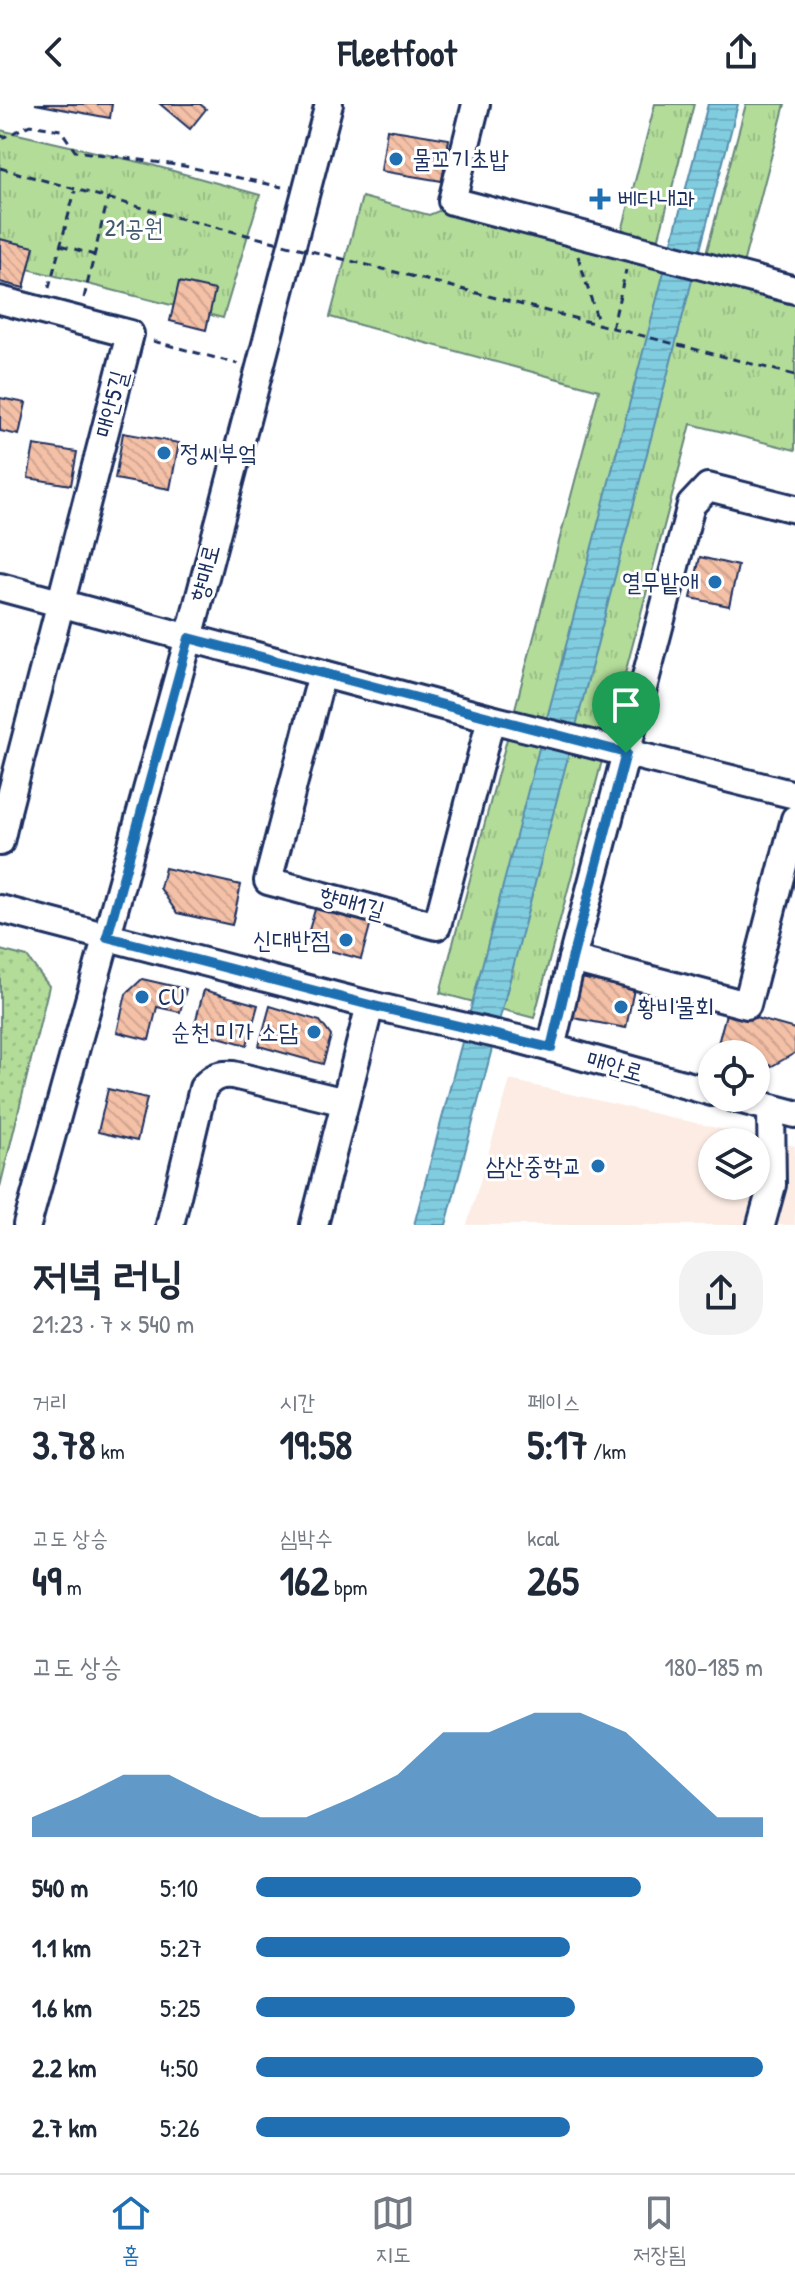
<!DOCTYPE html>
<html lang="ko">
<head>
<meta charset="utf-8">
<style>
  body { margin:0; font-family:"Patrick Hand","Poor Story",sans-serif; background:#f2f2f3; color:#1f2937; height:100vh; display:flex; flex-direction:column; font-size:30px; white-space:nowrap }
  * { box-sizing:border-box; margin:0 }
  p { font-size:26px; color:#747a83 }
  .icon { flex:none; width:44px; height:44px; fill:none; stroke:currentColor; stroke-width:2; stroke-linecap:round; stroke-linejoin:round }
  .map { position:relative; height:1121px; overflow:hidden }
  .sheet { display:flex; flex-direction:column; background:#fff; flex:1 }
  .sheet>* { flex:none }
  .buttons { position:absolute; left:698px; top:936px; display:grid; gap:16px }
  .buttons a { display:grid; place-items:center; width:72px; height:72px; border-radius:50%; background:#fff; box-shadow:0 2px 6px #0004; font-size:40px }
  .pin { position:absolute; display:grid; place-items:center; width:68px; height:68px; color:#fff; margin:-82px -34px; border-radius:50% 50% 50% 0; rotate:-45deg; box-shadow:0 0 8px #0007 }
  .pin .icon { rotate:45deg }
  .round { display:grid; place-items:center; flex:none; width:84px; height:84px; border-radius:32px; background:#f2f2f3 }
  .summary { display:flex; align-items:center; justify-content:space-between; height:136px; padding:0 32px }
  h1 { font-size:44px; font-weight:700; line-height:60px }
  .metrics { display:grid; grid-template-columns:repeat(3,1fr); gap:12px; height:136px; padding:8px 32px }
  .metrics div { display:grid; align-content:center }
  .metrics b { font-size:40px; font-weight:700 }
  .metrics small { font-size:22px; font-weight:400 }
  .metrics p { font-size:22px }
  .chart { height:224px; padding:16px 32px }
  .chart p { display:flex; justify-content:space-between }
  .chart svg { width:100%; height:144px; margin-top:8px; fill:#1f6fb2; opacity:.7 }
  ul { padding:0 32px; list-style:none; font-size:26px }
  li { display:grid; grid-template-columns:128px 96px 1fr; align-items:center; height:60px }
  li i { height:20px; border-radius:10px; background:#1f6fb2 }
  header { display:flex; justify-content:space-between; align-items:center; height:104px; padding:0 32px; background:#fff; font-size:36px; font-weight:700 }
  .tab-bar { display:flex; justify-content:space-around; align-items:center; height:112px; border-top:2px solid #e0e1e3; background:#fff; font-size:22px; color:#747a83 }
  .tab-bar a { display:grid; justify-items:center; gap:4px }
  .tab-bar .current { color:#1f6fb2 }
  .map>svg:first-child { display:block }
  .built { fill:#fcece4; fill-rule:evenodd }
  .grass { fill:url(#grass-dots); stroke:#67867c; stroke-width:2 }
  .park { fill:url(#park-tufts); stroke:#67867c; stroke-width:2 }
  .water { fill:url(#water-rules); stroke:#588eac; stroke-width:2 }
  .building { fill:url(#building-back-hatch); stroke:#1b2f5e; stroke-width:2 }
  .lines { fill:none; stroke-linecap:round; stroke-linejoin:round }
  .minor-casing { stroke:#1b2f5e; stroke-width:32 }
  .path { stroke:#1b2f5e; stroke-width:3; stroke-dasharray:8 6; stroke-linecap:butt }
  .minor { stroke:#fff; stroke-width:26 }
  .path-bridge { stroke:#1b2f5e; stroke-width:3; stroke-dasharray:8 6; stroke-linecap:butt }
  .route-casing { stroke:#fff; stroke-width:16 }
  .route { stroke:#1f6fb2; stroke-width:10 }
  .poi-dot { fill:#1f6fb2; stroke:#fff; stroke-width:3 }
  .labels { text-anchor:middle; stroke-width:6; stroke-linejoin:round; paint-order:stroke }
  .poi-label { font-size:24px; fill:#1b2f5e; stroke:#fff; text-anchor:start }
  .park-label { font-size:24px; fill:#415a6d; stroke:#fff }
  .street-label { font-size:24px; fill:#1b2f5e; stroke:#fff }
</style>
</head>
<body>
<header><svg class="icon" aria-label="back" viewBox="0 0 24 24"><path d="M15 5l-7 7 7 7"/></svg>Fleetfoot<svg class="icon" aria-label="share" viewBox="0 0 24 24"><path d="M12 15V3M7 8l5-5 5 5M5 13v7h14v-7"/></svg></header>
<div class="map">
<svg width="795" height="1121" viewBox="0 0 795 1121">
  <defs>
    <pattern id="grass-dots" width="8" height="8" patternUnits="userSpaceOnUse" patternTransform="scale(2)"><rect width="8" height="8" fill="#b3dc99"/><path d="M2 2h.1M6 6h.1" fill="none" stroke="#99bd86" stroke-width="1.8" stroke-linecap="round"/></pattern>
    <pattern id="park-tufts" width="24" height="20" patternUnits="userSpaceOnUse" patternTransform="scale(2)"><rect width="24" height="20" fill="#b3dc99"/><path d="M3 7l-1-3M5 7V3M7 7l1-3M15 17l-1-3M17 17v-4M19 17l1-3" fill="none" stroke="#99bd86"/></pattern>
    <pattern id="water-rules" width="6" height="5" patternUnits="userSpaceOnUse" patternTransform="scale(2)"><rect width="6" height="5" fill="#81cde0"/><path d="M0 2.5h6" fill="none" stroke="#6fb0c3"/></pattern>
    <pattern id="building-back-hatch" width="6" height="6" patternUnits="userSpaceOnUse" patternTransform="scale(2)"><rect width="6" height="6" fill="#f4c0a6"/><path d="M-1 5l2 2M0 0l6 6M5-1l2 2" fill="none" stroke="#d1a591"/></pattern>
  </defs>
  <rect width="100%" height="100%" fill="#fff"/>
  <filter id="ink" filterUnits="userSpaceOnUse"><feTurbulence type="fractalNoise" baseFrequency=".0125" numOctaves="2"/><feDisplacementMap in="SourceGraphic" scale="16" xChannelSelector="R" yChannelSelector="G"/><feConvolveMatrix kernelMatrix="1 2 1 2 8 2 1 2 1" color-interpolation-filters="sRGB"/></filter>
  <g filter="url(#ink)">
    <!-- built -->
    <path class="built" d="M510 976 795 1042V1121H467ZM712 1038H756V1082H712Z"/>
    <!-- grass -->
    <polygon class="grass" points="0,846 27,853 49,882 0,1083"/>
    <!-- park -->
    <g class="park">
      <polygon points="655,0 694,0 657,141 621,131"/>
      <polygon points="746,0 785,0 743,160 706,150"/>
      <polygon points="0,26 148,60 260,91 223,214 0,158"/>
      <polygon points="362,93 429,111 441,106 795,201 795,346 691,320 534,914 440,889 599,286 330,213"/>
    </g>
    <!-- water -->
    <polygon class="water" points="708,0 738,0 446,1121 414,1121"/>
    <!-- building -->
    <g class="building">
      <polygon points="35,0 112,0 110,14"/>
      <polygon points="160,0 200,0 206,5 190,25"/>
      <polygon points="387,25 449,35 442,77 381,67"/>
      <polygon points="0,135 34,143 24,184 0,178"/>
      <polygon points="179,178 215,186 206,226 170,217"/>
      <polygon points="0,294 26,299 19,331 0,327"/>
      <polygon points="123,329 179,339 170,385 115,375"/>
      <polygon points="34,341 77,348 71,381 28,374"/>
      <polygon points="700,453 738,462 729,502 691,494"/>
      <polygon points="165,764 241,781 232,821 177,809 160,784"/>
      <polygon points="316,802 371,818 361,855 305,840"/>
      <polygon points="576,873 634,885 626,924 568,913"/>
      <polygon points="142,875 186,885 180,908 157,903 149,936 117,928 126,890"/>
      <polygon points="204,886 258,901 247,941 193,926"/>
      <polygon points="270,902 320,917 331,932 323,960 259,942"/>
      <polygon points="727,906 795,925 795,949 772,962 756,958 756,950 727,950 716,947"/>
      <polygon points="108,985 147,994 137,1037 98,1028"/>
    </g>
    <g class="lines">
      <!-- minor casing -->
      <g class="minor-casing">
        <g id="minor">
          <polyline points="476,0 452,97 795,186"/>
          <polyline points="0,196 130,230 7,707 0,705"/>
          <polyline points="795,405 708,383 691,401 572,855 747,901 795,715"/>
          <polyline points="0,483 491,615 795,691"/>
          <polyline points="322,570 268,777 437,822 491,615"/>
          <polyline points="0,738 7,707"/>
          <polyline points="0,805 370,901 518,935 712,988"/>
          <polyline points="551,944 572,855"/>
          <polyline points="734,994 795,1010"/>
          <polyline points="27,1121 189,534 329,0"/>
          <path d="M170 1121 203 984C212 973 219 970 233 971L345 998"/>
          <polyline points="314,1121 370,901"/>
          <polyline points="761,1121 772,1081 771,1004"/>
        </g>
      </g>
      <!-- path -->
      <g class="path">
        <polyline points="0,31 4,33 30,21 61,26 75,47 184,62 282,83"/>
        <polyline points="0,64 175,113"/>
        <polyline points="61,141 94,151"/>
        <polyline points="578,152 599,221"/>
        <polyline points="407,171 795,271"/>
        <polyline points="49,184 75,87"/>
        <polyline points="84,194 108,94"/>
        <polyline points="612,225 626,166"/>
        <polyline points="153,237 238,260"/>
      </g>
      <!-- minor -->
      <use href="#minor" class="minor"/>
      <!-- path-bridge -->
      <polyline class="path-bridge" points="175,113 407,171"/>
    </g>
  </g>
  <g class="lines" filter="url(#ink)">
    <!-- route casing -->
    <g class="route-casing">
      <polygon id="route" points="189,534 626,649 572,855 551,944 370,901 107,833"/>
    </g>
    <!-- route -->
    <use href="#route" class="route"/>
  </g>
  <!-- markers -->
  <g class="poi-dot">
    <circle cx="396" cy="55" r="8"/>
    <path d="M596 83h8v8h8v8h-8v8h-8v-8h-8v-8h8z"/>
    <circle cx="164" cy="349" r="8"/>
    <circle cx="715" cy="478" r="8"/>
    <circle cx="346" cy="836" r="8"/>
    <circle cx="142" cy="893" r="8"/>
    <circle cx="621" cy="903" r="8"/>
    <circle cx="314" cy="928" r="8"/>
    <circle cx="598" cy="1062" r="8"/>
  </g>
  <g class="labels">
    <!-- poi labels -->
    <g class="poi-label">
      <text x="412" y="63">물꼬기초밥</text>
      <text x="618" y="103">베다내과</text>
      <text x="180" y="357">정씨부엌</text>
      <text x="699" y="486" text-anchor="end">열무밭애</text>
      <text x="330" y="844" text-anchor="end">신대반점</text>
      <text x="158" y="901">CU</text>
      <text x="637" y="911">황비물회</text>
      <text x="298" y="936" text-anchor="end">순천 미가 소담</text>
      <text x="582" y="1070" text-anchor="end">삼산중학교</text>
    </g>
    <!-- park labels -->
    <g class="park-label">
      <text x="134" y="132">21공원</text>
    </g>
    <!-- street labels -->
    <g class="street-label">
      <text transform="translate(111 300) rotate(-75)" y="8">매안5길</text>
      <text transform="translate(205 469) rotate(-76)" y="8">향매로</text>
      <text transform="translate(352 799) rotate(15)" y="8">향매1길</text>
      <text transform="translate(615 962) rotate(16)" y="8">매안로</text>
    </g>
  </g>
</svg>
<div class="buttons">
<a><svg class="icon" aria-label="locate" viewBox="0 0 24 24"><circle cx="12" cy="12" r="6"/><path d="M12 2v4M12 18v4M2 12h4M18 12h4"/></svg></a>
<a><svg class="icon" aria-label="layers" viewBox="0 0 24 24"><path d="M12 4l9 5-9 5-9-5zM3 14l9 5 9-5"/></svg></a>
</div>
<div class="pin" style="left:626px;top:649px;background:#1e9e55"><svg class="icon" aria-label="arrive" viewBox="0 0 24 24"><path d="M6 21V4h12l-3 4 3 4H6"/></svg></div>
</div>
<section class="sheet">
<div class="summary"><div><h1>저녁 러닝</h1><p>21:23 · 7 × 540 m</p></div><a class="round"><svg class="icon" aria-label="share" viewBox="0 0 24 24"><path d="M12 15V3M7 8l5-5 5 5M5 13v7h14v-7"/></svg></a></div>
<div class="metrics">
<div><p>거리</p><b>3.78<small> km</small></b></div>
<div><p>시간</p><b>19:58</b></div>
<div><p>페이스</p><b>5:17<small> /km</small></b></div>
</div>
<div class="metrics">
<div><p>고도 상승</p><b>49<small> m</small></b></div>
<div><p>심박수</p><b>162<small> bpm</small></b></div>
<div><p>kcal</p><b>265</b></div>
</div>
<div class="chart"><p><span>고도 상승</span>180–185 m</p>
<svg viewBox="0 0 160 44" preserveAspectRatio="none"><path d="M0 44V38L10 32L20 25L30 25L40 32L50 38L60 38L70 32L80 25L90 12L100 12L110 6L120 6L130 12L140 25L150 38L160 38V44z"/></svg>
</div>
<ul>
<li><b>540 m</b>5:10<i style="width:76%"></i></li>
<li><b>1.1 km</b>5:27<i style="width:62%"></i></li>
<li><b>1.6 km</b>5:25<i style="width:63%"></i></li>
<li><b>2.2 km</b>4:50<i style="width:100%"></i></li>
<li><b>2.7 km</b>5:26<i style="width:62%"></i></li>
</ul>
</section>
<nav class="tab-bar">
<a class="current"><svg class="icon" aria-label="home" viewBox="0 0 24 24"><path d="M3 11l9-7 9 7M6 9v11h12V9"/></svg>홈</a>
<a><svg class="icon" aria-label="map" viewBox="0 0 24 24"><path d="M3 6l6-2 6 2 6-2v14l-6 2-6-2-6 2zM9 4v14M15 6v14"/></svg>지도</a>
<a><svg class="icon" aria-label="saved" viewBox="0 0 24 24"><path d="M7 4h10v16l-5-4-5 4z"/></svg>저장됨</a>
</nav>
</body>
</html>
